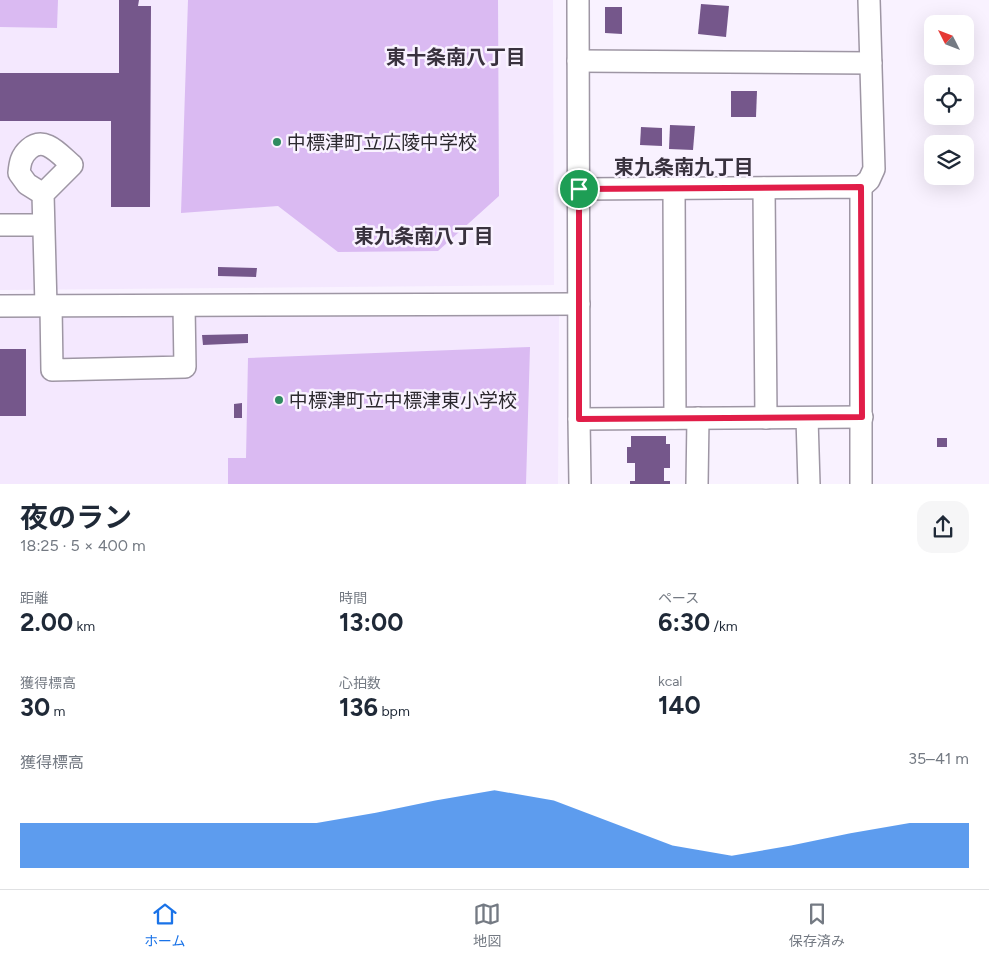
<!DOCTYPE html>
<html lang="ja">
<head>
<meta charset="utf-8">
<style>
  body { margin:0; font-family:Figtree,"Noto Sans JP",sans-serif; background:#f6f6f7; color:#1f2937; height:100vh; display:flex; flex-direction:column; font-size:19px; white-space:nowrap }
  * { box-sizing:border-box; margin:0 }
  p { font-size:16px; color:#747a83 }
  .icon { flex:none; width:28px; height:28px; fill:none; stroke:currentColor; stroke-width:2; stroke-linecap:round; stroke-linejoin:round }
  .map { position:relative; height:484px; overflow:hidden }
  .drawer { display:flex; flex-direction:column; background:#fff; flex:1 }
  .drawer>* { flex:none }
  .needle { width:32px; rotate:312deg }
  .buttons { position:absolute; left:924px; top:15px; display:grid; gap:10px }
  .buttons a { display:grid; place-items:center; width:50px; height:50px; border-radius:10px; background:#fff; box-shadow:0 5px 20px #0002; font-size:25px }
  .pin { position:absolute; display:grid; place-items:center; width:42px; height:42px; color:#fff; margin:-21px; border:2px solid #fff; border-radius:50%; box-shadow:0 1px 5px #0007 }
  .round { display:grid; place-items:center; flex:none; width:52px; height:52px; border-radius:15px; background:#f6f6f7 }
  .summary { display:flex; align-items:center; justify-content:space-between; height:85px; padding:0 20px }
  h1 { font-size:28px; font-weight:700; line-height:38px }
  .metrics { display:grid; grid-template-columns:repeat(3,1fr); gap:8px; height:85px; padding:5px 20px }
  .metrics div { display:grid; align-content:center }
  .metrics b { font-size:25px; font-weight:700 }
  .metrics small { font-size:14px; font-weight:400 }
  .metrics p { font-size:14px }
  .chart { height:140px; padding:10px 20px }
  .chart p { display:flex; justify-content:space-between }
  .chart svg { width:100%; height:90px; margin-top:5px; fill:#1a73e8; opacity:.7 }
  .tab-bar { display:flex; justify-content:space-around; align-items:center; height:70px; border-top:1px solid #e0e1e3; background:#fff; font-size:14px; color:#747a83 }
  .tab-bar a { display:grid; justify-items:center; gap:2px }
  .tab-bar .current { color:#1a73e8 }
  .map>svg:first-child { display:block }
  .built { fill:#f4e8fe }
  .green { fill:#dabaf2 }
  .building { fill:#75578b }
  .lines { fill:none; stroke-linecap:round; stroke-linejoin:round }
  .minor-casing { stroke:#9e96a4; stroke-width:24 }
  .minor { stroke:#fff; stroke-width:21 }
  .route-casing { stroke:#fff; stroke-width:10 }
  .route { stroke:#e11d48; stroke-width:6 }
  .poi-dot { fill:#2f8b61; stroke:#f9f2ff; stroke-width:2 }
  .labels { text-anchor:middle; stroke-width:5; stroke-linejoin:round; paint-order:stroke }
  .poi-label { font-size:19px; fill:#2c292f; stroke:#f9f2ff; text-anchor:start }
  .neighbourhood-label { font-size:20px; font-weight:bold; fill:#39323e; stroke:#f9f2ff }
</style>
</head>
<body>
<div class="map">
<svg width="989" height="484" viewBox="0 0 989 484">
  <rect width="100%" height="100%" fill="#f9f2ff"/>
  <!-- built -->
  <g class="built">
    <polygon points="0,0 553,0 554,285 0,290"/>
    <polygon points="559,316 558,484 0,484 0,317"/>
  </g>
  <!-- green -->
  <g class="green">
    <polygon points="0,0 58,0 57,28 0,27"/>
    <polygon points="188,0 498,0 499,196 438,251 338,252 278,206 181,213"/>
    <polygon points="530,347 526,484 228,484 228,458 246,458 248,358"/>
  </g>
  <!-- building -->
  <g class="building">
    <polygon points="119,0 139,0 138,6 151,6 150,207 111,207 111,121 0,121 0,73 119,73"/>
    <polygon points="701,4 729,6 726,37 698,34"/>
    <polygon points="605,7 622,7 622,34 605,33"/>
    <polygon points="731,91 757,91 756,117 731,117"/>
    <polygon points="670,125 695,126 693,150 669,149"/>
    <polygon points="641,127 662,128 662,146 640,145"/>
    <polygon points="218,267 257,268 256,277 218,276"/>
    <polygon points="248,334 248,343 203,345 202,335"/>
    <rect x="0" y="349" width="26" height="67"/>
    <polygon points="242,403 242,418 234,418 234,404"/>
    <polygon points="631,436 666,436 666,444 670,444 670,468 664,468 664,481 670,481 670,484 630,484 630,481 635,481 635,463 627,463 627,447 631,447"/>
    <rect x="937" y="438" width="10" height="9"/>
  </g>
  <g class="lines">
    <!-- minor casing -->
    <g class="minor-casing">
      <g id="minor">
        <polyline points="578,0 579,419 580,484"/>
        <polyline points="578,61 871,63"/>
        <polyline points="861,187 869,180 874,169 869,0"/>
        <polyline points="674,188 675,418"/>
        <polyline points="764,188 766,418"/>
        <polyline points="579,189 861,187 861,484"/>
        <path d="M43 194 72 165C60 155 45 135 29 149 21 156 20 163 19 173L27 184 43 194 46 306"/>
        <polyline points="0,225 42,225"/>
        <polyline points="0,306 579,304"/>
        <polyline points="51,306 52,370 185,367 184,306"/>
        <polyline points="807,418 809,484"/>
        <polyline points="579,419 862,417"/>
        <polyline points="697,484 698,418"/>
      </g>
    </g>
    <!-- minor -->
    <use href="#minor" class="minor"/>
  </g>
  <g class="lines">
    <!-- route casing -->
    <g class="route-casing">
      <polygon id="route" points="861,187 862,417 579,419 579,189"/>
    </g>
    <!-- route -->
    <use href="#route" class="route"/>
  </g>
  <!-- markers -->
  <g class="poi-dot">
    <circle cx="277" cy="142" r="5"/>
    <circle cx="279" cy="400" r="5"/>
  </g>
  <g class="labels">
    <!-- poi labels -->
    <g class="poi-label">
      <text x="287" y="149">中標津町立広陵中学校</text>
      <text x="289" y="407">中標津町立中標津東小学校</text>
    </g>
    <!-- neighbourhood labels -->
    <g class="neighbourhood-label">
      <text x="456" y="64">東十条南八丁目</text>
      <text x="684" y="174">東九条南九丁目</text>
      <text x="424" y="243">東九条南八丁目</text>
    </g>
  </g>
</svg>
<div class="buttons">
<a><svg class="needle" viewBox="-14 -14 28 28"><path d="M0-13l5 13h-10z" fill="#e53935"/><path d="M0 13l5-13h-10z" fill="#747a83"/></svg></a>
<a><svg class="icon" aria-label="locate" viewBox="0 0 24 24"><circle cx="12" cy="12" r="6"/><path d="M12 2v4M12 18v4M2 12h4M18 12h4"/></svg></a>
<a><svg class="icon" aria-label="layers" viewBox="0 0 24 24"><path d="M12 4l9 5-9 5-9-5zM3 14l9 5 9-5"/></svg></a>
</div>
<div class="pin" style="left:579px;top:189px;background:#1e9e55"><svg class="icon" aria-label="arrive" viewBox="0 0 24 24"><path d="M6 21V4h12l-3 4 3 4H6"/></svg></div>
</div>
<section class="drawer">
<div class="summary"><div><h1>夜のラン</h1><p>18:25 · 5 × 400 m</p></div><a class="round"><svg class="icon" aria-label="share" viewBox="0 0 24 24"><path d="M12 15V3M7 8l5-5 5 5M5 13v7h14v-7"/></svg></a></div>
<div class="metrics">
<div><p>距離</p><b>2.00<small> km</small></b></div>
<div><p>時間</p><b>13:00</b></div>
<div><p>ペース</p><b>6:30<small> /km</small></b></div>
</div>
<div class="metrics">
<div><p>獲得標高</p><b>30<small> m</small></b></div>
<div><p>心拍数</p><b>136<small> bpm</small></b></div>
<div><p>kcal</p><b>140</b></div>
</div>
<div class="chart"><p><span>獲得標高</span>35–41 m</p>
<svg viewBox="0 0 160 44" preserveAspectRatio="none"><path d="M0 44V22L10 22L20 22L30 22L40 22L50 22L60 17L70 11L80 6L90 11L100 22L110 33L120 38L130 33L140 27L150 22L160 22V44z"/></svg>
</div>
</section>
<nav class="tab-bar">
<a class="current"><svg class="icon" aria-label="home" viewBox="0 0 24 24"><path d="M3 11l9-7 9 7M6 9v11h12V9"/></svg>ホーム</a>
<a><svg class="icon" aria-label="map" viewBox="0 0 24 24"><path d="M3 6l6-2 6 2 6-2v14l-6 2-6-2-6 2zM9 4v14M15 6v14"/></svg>地図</a>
<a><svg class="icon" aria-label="saved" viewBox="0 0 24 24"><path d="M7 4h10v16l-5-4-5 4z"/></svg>保存済み</a>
</nav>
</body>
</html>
